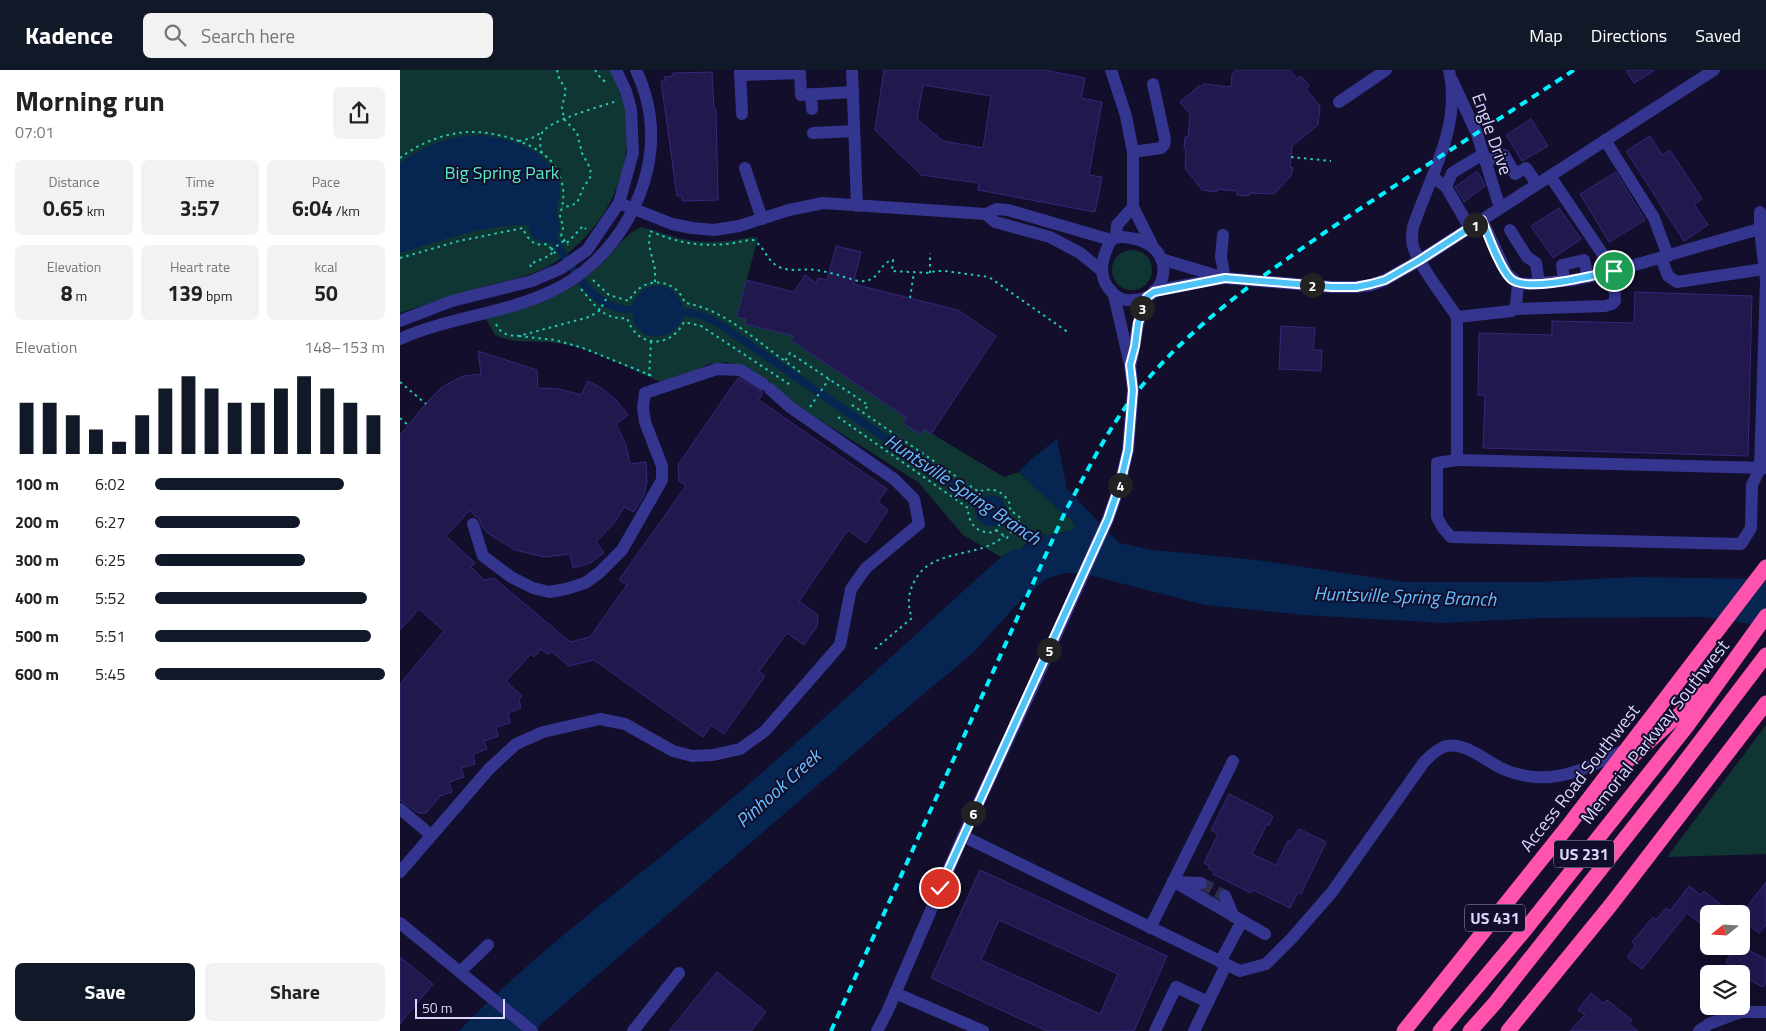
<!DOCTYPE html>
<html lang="en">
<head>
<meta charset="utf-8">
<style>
  body { margin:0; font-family:"Titillium Web",sans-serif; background:#f2f2f2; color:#222; height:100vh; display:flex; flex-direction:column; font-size:19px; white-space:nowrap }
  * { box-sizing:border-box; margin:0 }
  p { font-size:16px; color:#767676 }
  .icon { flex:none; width:28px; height:28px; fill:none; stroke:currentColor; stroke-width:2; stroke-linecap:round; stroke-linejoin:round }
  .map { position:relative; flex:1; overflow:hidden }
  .drawer { display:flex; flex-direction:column; background:#fff; width:400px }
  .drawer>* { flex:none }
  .needle { width:32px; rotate:252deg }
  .buttons { position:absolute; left:1300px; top:835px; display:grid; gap:10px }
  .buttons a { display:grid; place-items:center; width:50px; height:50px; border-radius:8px; background:#fff; box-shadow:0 5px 20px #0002; font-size:25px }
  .scale { position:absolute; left:15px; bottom:12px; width:90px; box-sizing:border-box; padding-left:5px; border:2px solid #dbd8ff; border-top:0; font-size:14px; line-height:18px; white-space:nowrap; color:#dbd8ff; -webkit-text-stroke:4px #120e2b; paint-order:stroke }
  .pin { position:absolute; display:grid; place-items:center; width:42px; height:42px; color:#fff; margin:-21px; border:2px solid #fff; border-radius:50%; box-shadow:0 1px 5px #0007 }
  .km { position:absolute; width:25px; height:25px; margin:-12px; border-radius:50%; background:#222; color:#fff; font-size:14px; line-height:25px; text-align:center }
  .round { display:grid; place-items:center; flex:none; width:52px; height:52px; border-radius:8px; background:#f2f2f2 }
  .overview { display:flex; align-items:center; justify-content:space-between; height:85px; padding:0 15px }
  h1 { font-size:28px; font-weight:700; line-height:38px }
  .metrics { display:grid; grid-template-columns:repeat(3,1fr); gap:8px; height:85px; padding:5px 15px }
  .metrics div { display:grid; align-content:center; border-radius:8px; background:#f2f2f2; text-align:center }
  .metrics b { font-size:21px; font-weight:700 }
  .metrics small { font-size:14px; font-weight:400 }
  .metrics p { font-size:14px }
  .chart { height:140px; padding:10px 15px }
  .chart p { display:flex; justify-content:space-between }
  .chart svg { width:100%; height:90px; margin-top:5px; stroke:#111827; stroke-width:6 }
  .primary-button { display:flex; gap:10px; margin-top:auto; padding:10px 15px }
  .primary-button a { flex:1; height:58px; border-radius:8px; background:#111827; color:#fff; font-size:20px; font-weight:700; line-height:58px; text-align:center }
  .primary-button a+a { background:#f2f2f2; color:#222 }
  ul { padding:0 15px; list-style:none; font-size:16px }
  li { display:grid; grid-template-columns:80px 60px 1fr; align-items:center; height:38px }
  li i { height:12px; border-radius:6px; background:#111827 }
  header { display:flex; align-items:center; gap:30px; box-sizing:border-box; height:70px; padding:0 25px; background:#111827; color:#fff }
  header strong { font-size:24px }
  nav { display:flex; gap:28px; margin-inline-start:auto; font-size:18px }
  .search { width:350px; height:45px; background:#f2f2f2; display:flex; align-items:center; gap:12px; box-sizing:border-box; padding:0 18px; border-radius:8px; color:#767676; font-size:19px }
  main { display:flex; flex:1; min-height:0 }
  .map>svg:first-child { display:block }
  .green { fill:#103633 }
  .water { fill:#072551 }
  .building { fill:#21184e; stroke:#35287c; fill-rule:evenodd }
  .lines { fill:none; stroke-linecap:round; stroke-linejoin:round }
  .minor-tunnel { stroke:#302c4b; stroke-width:12; stroke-dasharray:12 6; stroke-linecap:butt }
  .path { stroke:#23c8b7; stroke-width:2; stroke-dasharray:2.5 4; stroke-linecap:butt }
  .minor { stroke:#34358f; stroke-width:12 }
  .highway { stroke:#ff53ad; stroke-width:15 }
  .rail { stroke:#04f1ff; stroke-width:4; stroke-dasharray:8 6; stroke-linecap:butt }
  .route-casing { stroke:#fff; stroke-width:10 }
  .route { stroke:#4fc3f7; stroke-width:6 }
  .labels { text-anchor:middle; stroke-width:4; stroke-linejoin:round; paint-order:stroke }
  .shield { fill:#120e2b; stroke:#9f9bbf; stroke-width:1 }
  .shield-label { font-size:16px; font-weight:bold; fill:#dbd8ff }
  .street-label { font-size:18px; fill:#dbd8ff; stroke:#120e2b }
  .park-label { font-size:18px; fill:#57ecc0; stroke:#120e2b }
  .water-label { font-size:19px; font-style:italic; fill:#66bfff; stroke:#120e2b }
</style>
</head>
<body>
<header>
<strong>Kadence</strong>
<div class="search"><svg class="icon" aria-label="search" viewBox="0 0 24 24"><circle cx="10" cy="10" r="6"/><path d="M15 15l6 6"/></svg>Search here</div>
<nav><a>Map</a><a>Directions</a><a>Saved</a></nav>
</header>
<main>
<section class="drawer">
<div class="overview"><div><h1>Morning run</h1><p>07:01</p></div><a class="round"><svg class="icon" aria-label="share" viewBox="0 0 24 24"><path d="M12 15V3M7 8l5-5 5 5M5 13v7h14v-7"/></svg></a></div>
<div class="metrics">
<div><p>Distance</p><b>0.65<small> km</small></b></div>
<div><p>Time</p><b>3:57</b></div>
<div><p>Pace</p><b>6:04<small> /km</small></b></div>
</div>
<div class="metrics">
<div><p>Elevation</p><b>8<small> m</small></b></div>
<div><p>Heart rate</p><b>139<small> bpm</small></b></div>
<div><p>kcal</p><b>50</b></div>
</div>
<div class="chart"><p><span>Elevation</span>148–153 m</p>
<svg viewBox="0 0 160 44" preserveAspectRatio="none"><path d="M5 44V19M15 44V19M25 44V25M35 44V32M45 44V38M55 44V25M65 44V12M75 44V6M85 44V12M95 44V19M105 44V19M115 44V12M125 44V6M135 44V12M145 44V19M155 44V25"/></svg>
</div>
<ul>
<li><b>100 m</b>6:02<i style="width:82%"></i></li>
<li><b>200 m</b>6:27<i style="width:63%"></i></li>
<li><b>300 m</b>6:25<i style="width:65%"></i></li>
<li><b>400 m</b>5:52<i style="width:92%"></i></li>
<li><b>500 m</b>5:51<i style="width:94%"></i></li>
<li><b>600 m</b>5:45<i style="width:100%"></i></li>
</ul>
<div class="primary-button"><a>Save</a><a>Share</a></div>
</section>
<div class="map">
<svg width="1366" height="961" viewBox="0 0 1366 961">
  <rect width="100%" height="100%" fill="#120e2b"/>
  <!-- green -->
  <g class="green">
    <path d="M0 0H210C216 13 222 25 225 39 236 100 205 162 152 194 129 208 101 211 76 219 50 226 25 235 0 243Z"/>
    <path d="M241 157C255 160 269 166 283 169 305 174 330 172 352 167L358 168 337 246 346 249 345 254 374 261 379 257 394 267 392 271 507 348 504 353 520 364 524 359 604 407 619 402 659 440 672 450 676 456 673 460 650 465 633 464 622 479H615L601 487 563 465 518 412 328 292 309 294 272 311 261 312C227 298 192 278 156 273 133 270 117 275 95 265L85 247C132 238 167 226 202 193 217 179 222 166 241 157Z"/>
    <circle cx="732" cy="200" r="20"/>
    <polygon points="1366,655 1366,784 1267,787"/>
  </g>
  <!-- water -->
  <path class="water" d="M80 65C112 69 154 81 160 119 161 128 156 138 157 145 158 155 164 153 157 167 175 194 194 236 232 236 242 208 276 209 283 238L303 241 325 253 580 428C593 422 606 426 607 442L609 443 608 447C615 452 623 459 632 463 643 468 661 463 673 460L675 456 672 450 659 440 619 402 631 389 657 369 667 419 719 473 753 480 857 490 1004 512H1138L1234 507 1366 509V556L1303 547 1142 548 1043 553 904 545 805 535 681 503H664L646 509 619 532 575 581 502 642 133 961H59C136 881 226 816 311 746 411 663 505 573 601 487L615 479H622L628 472 602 454 601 456 598 455C584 461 573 449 575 435L314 255 300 249 284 246C273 273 236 275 232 243 190 245 171 201 150 171 138 174 129 167 128 155 85 154 41 171 0 183V93C24 75 49 66 80 65Z"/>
  <!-- building -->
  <g class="building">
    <path d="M484 0H644L685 8 681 28 702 32 689 105 702 107 695 142 578 120 579 113 521 105 475 60ZM523 15 591 26 583 78 543 71 517 49Z"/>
    <polygon points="837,0 890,0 897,9 901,6 909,16 906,19 920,36 918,55 892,76 890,97 893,98 891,106 874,124 849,123 849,126 837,125 837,121 817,119 817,122 802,120 785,98 786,80 784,79 785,67 788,67 790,44 780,32 799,16 803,16 804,14 831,17 832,4"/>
    <polygon points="1226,0 1255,0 1234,13"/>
    <polygon points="312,2 314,40 316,39 318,130 282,131 282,126 277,126 261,11 265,11 264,7 272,6 273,3"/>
    <polygon points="1131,49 1148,76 1122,91 1106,65"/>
    <polygon points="1250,66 1262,85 1270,80 1302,129 1294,134 1308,155 1284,171 1226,81"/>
    <polygon points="1077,101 1082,109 1085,116 1064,132 1055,117"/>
    <polygon points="1216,102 1245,150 1209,172 1180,124"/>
    <polygon points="1159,138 1181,169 1153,188 1131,156"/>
    <polygon points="436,176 461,182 453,214 558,240 596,266 531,364 524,359 520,364 503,353 507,348 391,270 394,266 345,254 346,249 337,247 346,210 394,222 405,205 416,213 418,208 427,210"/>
    <polygon points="1235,222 1352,226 1348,386 1083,378 1085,325 1078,325 1079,263 1152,265 1152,251 1234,253"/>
    <polygon points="881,256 915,258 913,280 922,280 921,301 879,299"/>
    <polygon points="78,281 137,300 138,318 159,319 181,325 188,311 203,319 217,331 228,345 216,354 226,375 230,394 246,392 247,411 244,425 234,442 224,437 215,452 196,472 204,483 190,493 173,498 170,484 144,487 115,480 89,464 82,457 79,448 75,446 70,440 46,466 75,493 71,497 84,510 94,508 170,572 190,567 227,515 219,510 286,416 279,411 278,395 338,308 363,322 359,330 487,419 478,432 488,440 466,473 448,460 399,531 418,545 417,556 404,575 387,563 359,601 365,606 324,664 311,655 303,667 194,590 169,596 152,582 147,584 141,579 134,587 131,584 106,611 122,626 119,630 121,638 108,643 110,653 96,657 98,666 84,671 87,679 73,684 75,694 61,698 64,707 49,712 52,722 40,726 26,743 18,743 0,730 0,614 44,561 19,539 0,560 0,365 29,330 42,317 63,306 81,304"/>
    <polygon points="829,724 873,746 869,755 867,754 852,784 876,795 888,771 891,771 899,759 926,772 901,824 898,822 890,838 853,820 851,823 813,804 814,801 808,798 810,796 804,793 818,764 811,760"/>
    <path d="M580 800 767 886 734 961H647L531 908ZM599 850 718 904 700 944 581 890Z"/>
    <polygon points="1366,812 1366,855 1359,863 1341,849 1341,844"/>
    <polygon points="1289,816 1301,825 1304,821 1333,844 1309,844 1309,860 1287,843 1242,899 1227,887 1236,875 1232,872 1253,847 1256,850 1266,838 1270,841"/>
    <polygon points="1334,876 1340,876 1366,889 1366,912 1363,917 1341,906 1341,904 1335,903 1337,899 1326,893"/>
    <polygon points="0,887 33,914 0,954"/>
    <polygon points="317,902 366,942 351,961 269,961"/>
    <polygon points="1191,923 1204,934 1207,930 1232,950 1229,954 1238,961 1170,961 1185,945 1178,940"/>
  </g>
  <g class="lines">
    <!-- minor-tunnel -->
    <polyline class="minor-tunnel" points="801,813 825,826"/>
    <!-- path -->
    <g class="path">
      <polyline points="157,0 159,8 166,20 162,37 164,49 177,63 182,83 190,98 191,105 189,110 184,116 177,133 170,136 162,137"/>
      <polyline points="195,0 202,10 207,12"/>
      <polyline points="119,71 132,68 142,62"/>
      <path d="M142 83C140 77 139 69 142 63 147 51 202 36 217 31"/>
      <polyline points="891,87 931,91"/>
      <path d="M0 88C18 74 44 63 68 62 93 61 132 71 150 90 155 95 159 103 161 110 164 118 164 128 162 137 162 139 160 142 160 144 160 154 166 152 161 166L168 175"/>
      <polyline points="167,173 183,156 186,159"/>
      <polyline points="151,180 165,170"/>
      <path d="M0 188 59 171 123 158C127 169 134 177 147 174L156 184"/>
      <polyline points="131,197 130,194 149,186 153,182"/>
      <polyline points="530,203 530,183"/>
      <path d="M193 210 209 225 229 231C241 206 275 206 285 233 323 239 354 269 385 291"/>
      <path d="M255 212V199L249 175 250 161C275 172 299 177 327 174 336 173 345 170 353 170 364 176 366 189 377 196 390 203 402 198 416 200 430 202 444 207 458 211 482 213 477 193 493 190L492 201 530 203 535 201H545L589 207 669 263"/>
      <path d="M181 219C195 235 203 250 227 248 237 278 270 279 284 252L301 256 392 316"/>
      <polyline points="510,228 514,202"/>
      <path d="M96 254C101 265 108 265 119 266L189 247 199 241 208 226"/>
      <polyline points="119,266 155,270 183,278 255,307"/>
      <polyline points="400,302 385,291 390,283 468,335 463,343"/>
      <polyline points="249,306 251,271"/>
      <polyline points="0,312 26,334"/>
      <polyline points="410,337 429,309"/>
      <path d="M438 347 568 438C568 454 578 465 595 462L611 437C606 422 593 416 579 422L449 333"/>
      <polyline points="0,348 8,355"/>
      <polyline points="596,460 607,468 621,448 610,440"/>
      <path d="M475 579 512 548C507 534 508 523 515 510 533 477 580 489 604 466"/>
    </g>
    <!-- minor -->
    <g class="minor">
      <polyline points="340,0 342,44"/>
      <polyline points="452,0 457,136"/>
      <polyline points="711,0 726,46 733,82 733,137 752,175"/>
      <path d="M1049 0C1062 56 1030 106 1013 157 1012 164 1011 170 1013 176 1019 196 1045 228 1057 247L1112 241 1116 235 1118 213"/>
      <polyline points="340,5 400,3 401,25 453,22"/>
      <polyline points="1052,10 1077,64 1100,138"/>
      <polyline points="411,24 412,39"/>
      <polyline points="939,32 986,0"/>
      <polyline points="413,63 454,61"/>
      <polyline points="1205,70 1254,148 1268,186"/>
      <polyline points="733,82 761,78 764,75 765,69 753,14"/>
      <polyline points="1085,91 1104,85 1115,104 1126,98 1137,114"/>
      <polyline points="345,98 362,149"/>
      <polyline points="1033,107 1046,117 1070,158"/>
      <polyline points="1046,117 1052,103 1083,84"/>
      <path d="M219 133 272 154 292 158 314 160 339 156 389 140 423 133 586 144 597 139 608 140 711 170C717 166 723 167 730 168 778 174 770 230 733 230 725 231 717 228 712 222 696 207 702 187 711 170"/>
      <polyline points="586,144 595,152 650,167 680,183 701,200"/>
      <polyline points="1082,150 1107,204 1118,213 1130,214 1174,210 1214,201 1366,157"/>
      <polyline points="1110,160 1127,187 1136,193 1139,213"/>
      <polyline points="823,165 821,187 825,208"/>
      <polyline points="716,167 717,155 733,137"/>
      <polyline points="1261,188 1268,206 1277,212 1364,199"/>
      <polyline points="761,189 825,208 932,217 956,217 971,215 985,210 1020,190 1314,0"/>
      <polyline points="1164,211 1162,195 1184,190 1188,207"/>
      <polyline points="754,221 823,208"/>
      <polyline points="1115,239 1205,236 1212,234 1215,231 1214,201 1150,106"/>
      <polyline points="1057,247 1057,390 1366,398"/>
      <polyline points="0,251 52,231 132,211 160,199 187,180 219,133 233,83 231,39 226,21 216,0"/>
      <path d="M0 269C49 247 104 244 152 221 215 192 259 116 250 47 248 31 243 15 236 0"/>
      <path d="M731 293C736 270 737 249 747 227"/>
      <polyline points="1057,390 1037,393 1037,447 1043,458 1051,467 1341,474 1351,458 1352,415 1360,398 1366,211 1360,159 1360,142"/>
      <polyline points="73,454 83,486 111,507 133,518 149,522 166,519 185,513 199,503 222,480 262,410 262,396 245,352 243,338 245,323 317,299 340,300 363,314"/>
      <polyline points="0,739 31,765"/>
      <path d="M563 766 840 901 866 894 892 868 932 822 1024 692C1030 686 1038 678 1046 676 1065 672 1085 690 1101 698 1111 703 1124 706 1135 707 1167 710 1197 693 1225 680"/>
      <polyline points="0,802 89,699 116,674 143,662 200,649 225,654 273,681 292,686 313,685 340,679 365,661 440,575 451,519 466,498 519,454 514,429 494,409 390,337 370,319"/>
      <polyline points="773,811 865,864"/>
      <polyline points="775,812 801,813"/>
      <polyline points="825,826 834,847"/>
      <polyline points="0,853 132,961"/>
      <polyline points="750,858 833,691"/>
      <polyline points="820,892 842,851"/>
      <polyline points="60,902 88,875"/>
      <polyline points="495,923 583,961"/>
      <polyline points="233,961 279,903"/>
      <polyline points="477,961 487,942 563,766 636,610 708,449 720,414 728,380 733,320 730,295 714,225"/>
      <polyline points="755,961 776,917 808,932"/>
      <polyline points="794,961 826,895"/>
      <polyline points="1299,961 1309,954 1341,942 1366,942"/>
    </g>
    <!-- highway -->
    <g class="highway">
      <polyline points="1224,694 1305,621"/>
      <polyline points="1004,961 1168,756 1366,497"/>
      <polyline points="1040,961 1124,861 1287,656 1366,546"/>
      <polyline points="1070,961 1095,933 1271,710 1366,585"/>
      <polyline points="1108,961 1210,836 1366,633"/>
    </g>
    <!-- rail -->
    <path class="rail" d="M431 961 666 440C687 402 706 362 733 327 786 259 855 211 924 163 1006 107 1091 55 1174 0"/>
  </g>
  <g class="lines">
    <!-- route casing -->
    <g class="route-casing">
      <path id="route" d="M540 818 708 449 720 414 728 380 733 320 730 295 735 276 738 253 747 227 754 222 825 208 932 217H956L971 214 985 210 1020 190 1082 150C1088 165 1100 199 1111 209 1127 223 1194 205 1214 201"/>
    </g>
    <!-- route -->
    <use href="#route" class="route"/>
  </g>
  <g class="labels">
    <!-- shield labels -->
    <g class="shield">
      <rect x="1154" y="770.5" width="60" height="27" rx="4"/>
      <rect x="1065" y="834.5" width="60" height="27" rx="4"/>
    </g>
    <g class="shield-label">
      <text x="1184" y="790">US 231</text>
      <text x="1095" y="854">US 431</text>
    </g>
    <!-- street labels -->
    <g class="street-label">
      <text transform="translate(1092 64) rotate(70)" y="6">Engle Drive</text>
      <text transform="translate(1255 662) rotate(-52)" y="6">Memorial Parkway Southwest</text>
      <text transform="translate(1180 708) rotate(-52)" y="6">Access Road Southwest</text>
    </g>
    <!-- park labels -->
    <g class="park-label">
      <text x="102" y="109">Big Spring Park</text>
    </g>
    <!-- water labels -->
    <g class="water-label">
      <text transform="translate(563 419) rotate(34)" y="7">Huntsville Spring Branch</text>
      <text transform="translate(1005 526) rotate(2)" y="7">Huntsville Spring Branch</text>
      <text transform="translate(378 718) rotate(-42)" y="7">Pinhook Creek</text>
    </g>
  </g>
</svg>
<div class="buttons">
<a><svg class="needle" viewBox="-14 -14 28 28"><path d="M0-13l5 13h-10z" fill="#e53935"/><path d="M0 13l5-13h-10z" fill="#767676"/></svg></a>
<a><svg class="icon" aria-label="layers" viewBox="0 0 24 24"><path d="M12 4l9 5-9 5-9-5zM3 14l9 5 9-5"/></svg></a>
</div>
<div class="scale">50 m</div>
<div class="pin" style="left:1214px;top:201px;background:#1e9e55"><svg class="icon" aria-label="arrive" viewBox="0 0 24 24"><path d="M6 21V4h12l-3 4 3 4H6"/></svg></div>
<div class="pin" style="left:540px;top:818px;background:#d93025"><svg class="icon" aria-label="check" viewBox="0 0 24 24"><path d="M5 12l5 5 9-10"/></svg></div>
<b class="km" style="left:1075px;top:155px">1</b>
<b class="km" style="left:912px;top:215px">2</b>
<b class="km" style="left:742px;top:238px">3</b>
<b class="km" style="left:720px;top:415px">4</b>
<b class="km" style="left:649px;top:580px">5</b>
<b class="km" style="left:573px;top:743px">6</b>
</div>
</main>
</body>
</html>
